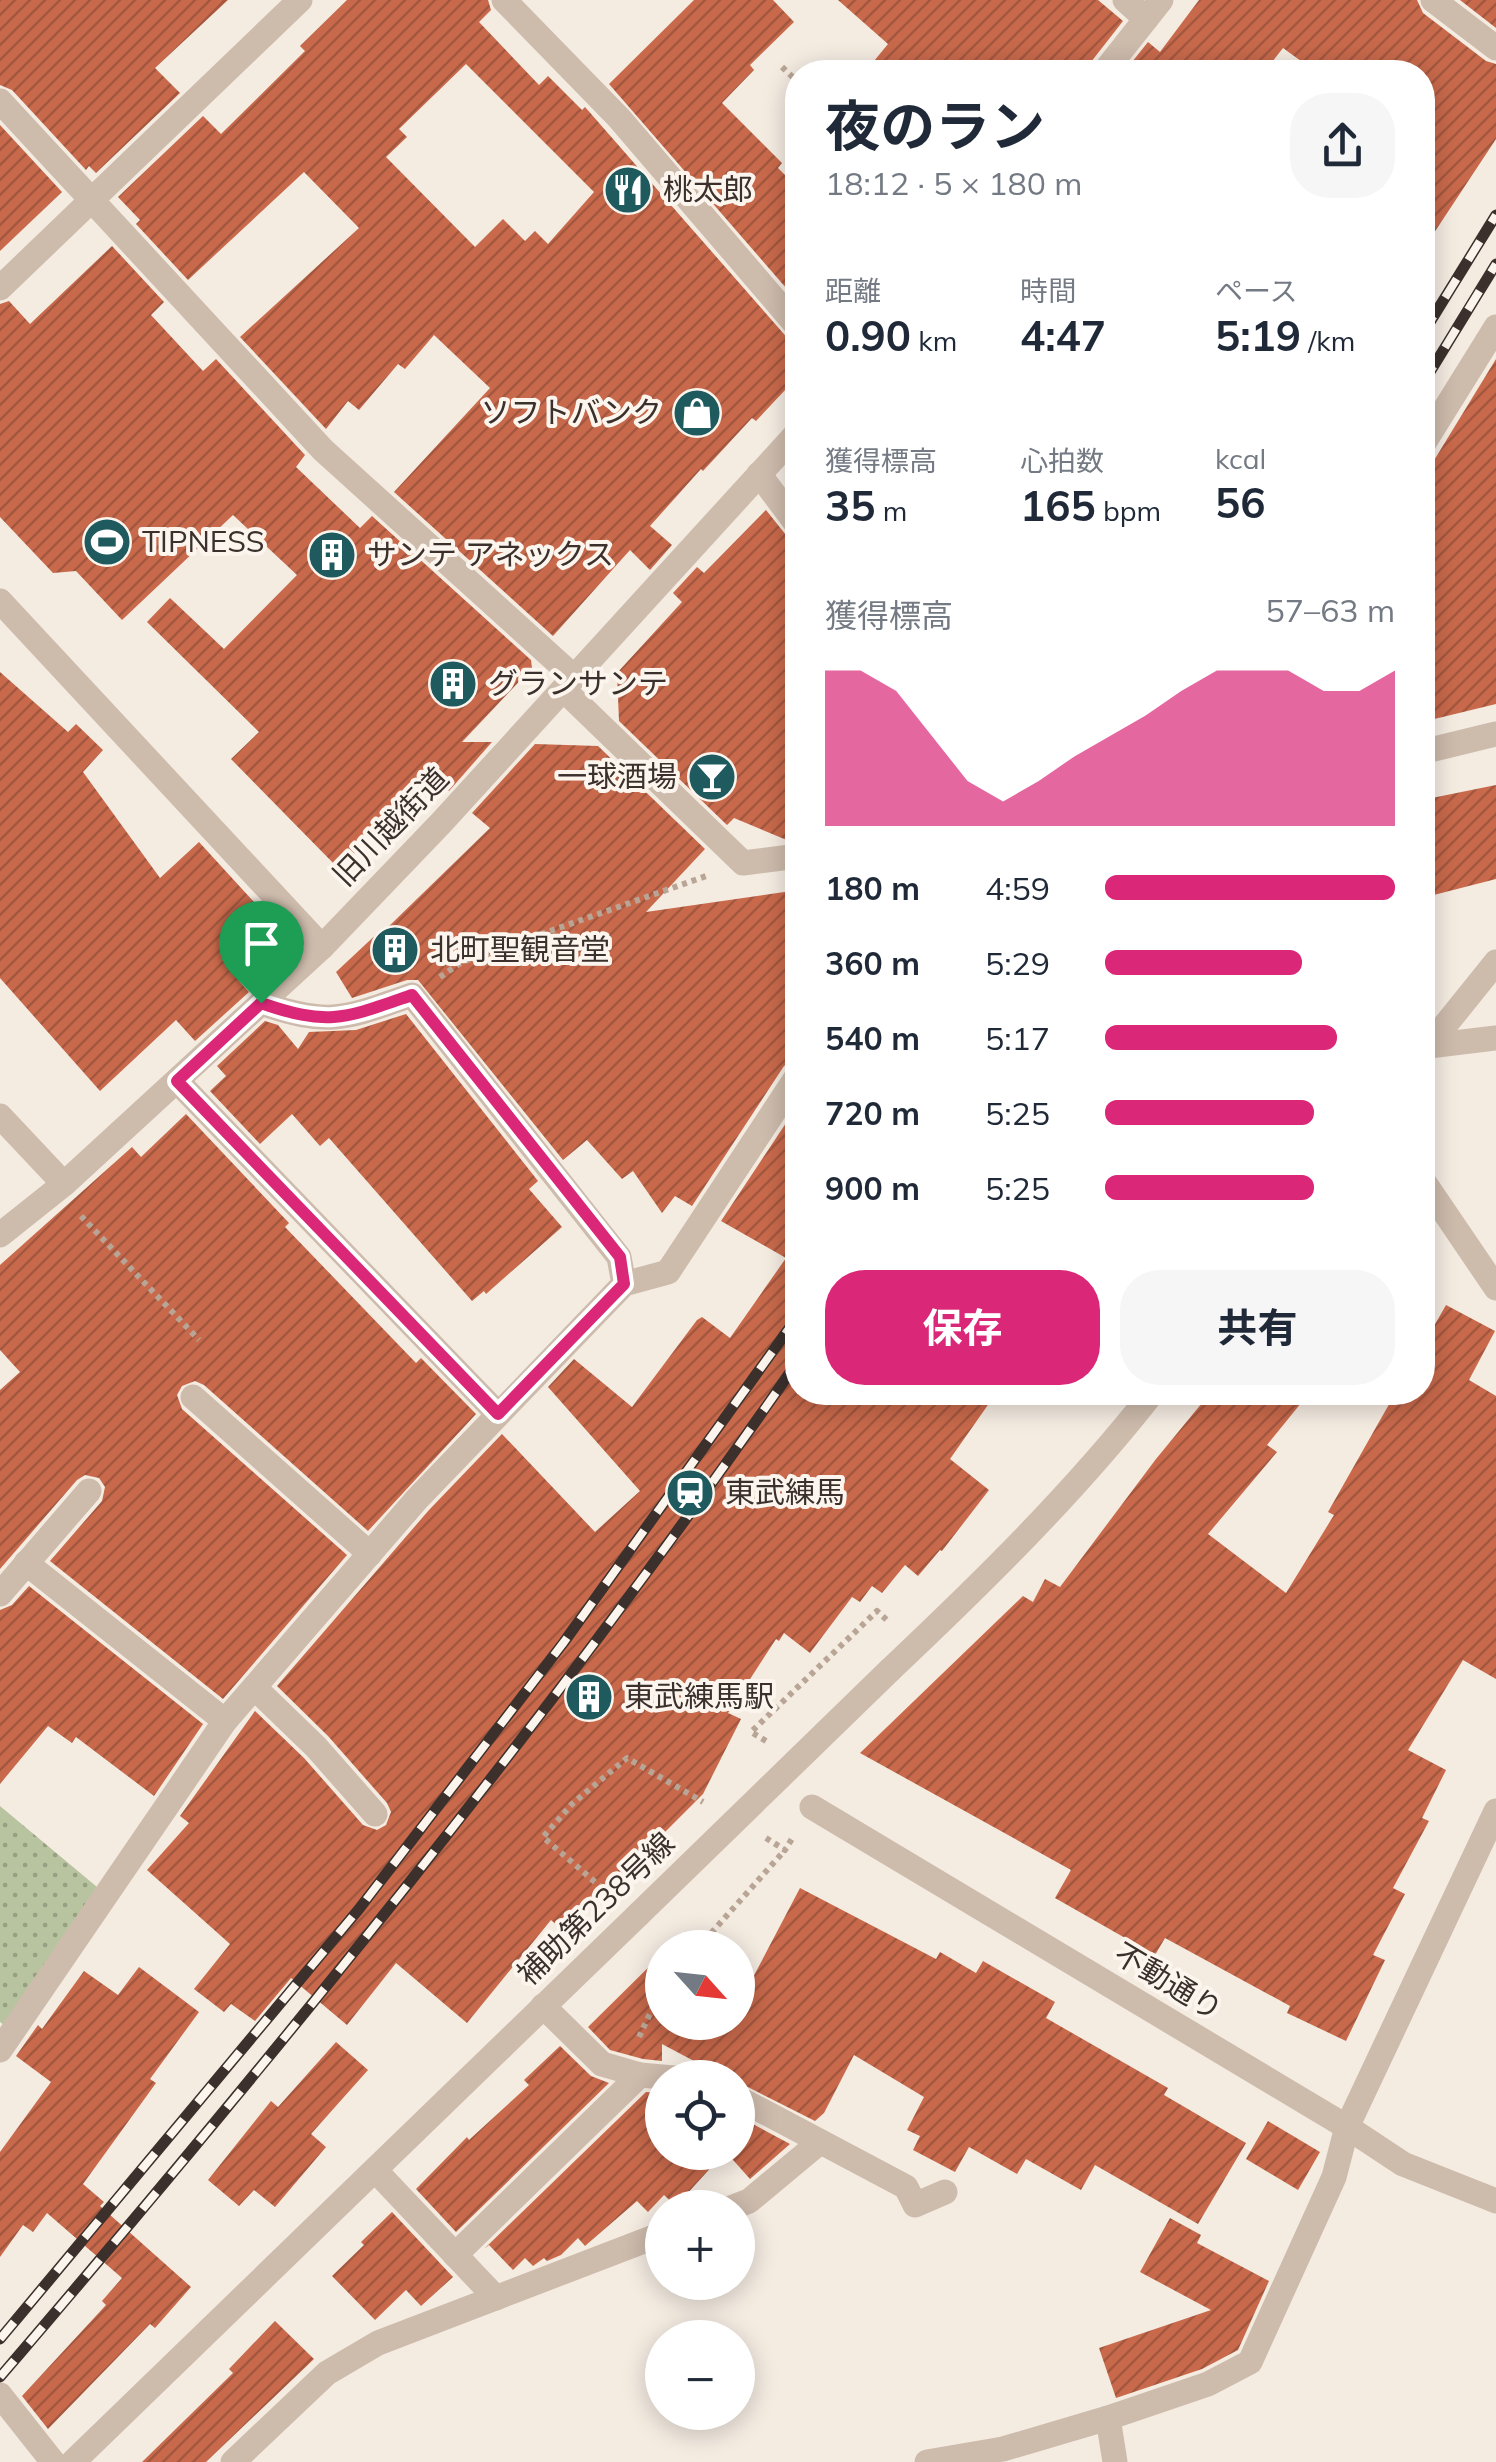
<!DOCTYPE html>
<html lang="ja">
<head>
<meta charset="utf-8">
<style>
  body { margin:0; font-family:Mulish,"Noto Sans JP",sans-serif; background:#f6f6f7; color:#1f2937; height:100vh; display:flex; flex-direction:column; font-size:38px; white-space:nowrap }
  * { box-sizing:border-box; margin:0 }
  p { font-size:32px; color:#747a83 }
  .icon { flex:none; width:55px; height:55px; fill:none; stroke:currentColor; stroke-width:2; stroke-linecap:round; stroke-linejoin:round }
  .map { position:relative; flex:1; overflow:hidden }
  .panel { position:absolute; left:785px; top:60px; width:650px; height:1345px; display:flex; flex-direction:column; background:#fff; border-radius:40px; box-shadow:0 5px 25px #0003 }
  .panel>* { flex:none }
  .needle { width:65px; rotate:117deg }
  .tools { position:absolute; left:645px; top:1930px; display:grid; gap:20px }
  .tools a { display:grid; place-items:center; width:110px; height:110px; border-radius:50%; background:#fff; box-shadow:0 5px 25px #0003; font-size:50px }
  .pin { position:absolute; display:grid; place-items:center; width:85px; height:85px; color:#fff; margin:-102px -42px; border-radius:50% 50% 50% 0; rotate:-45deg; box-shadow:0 0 10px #0007 }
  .pin .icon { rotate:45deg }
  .round { display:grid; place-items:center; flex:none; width:105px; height:105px; border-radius:40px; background:#f6f6f7 }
  .head { display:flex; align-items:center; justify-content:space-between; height:170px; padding:0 40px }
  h1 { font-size:55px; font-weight:700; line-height:75px }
  .figures { display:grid; grid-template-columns:repeat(3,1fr); gap:15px; height:170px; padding:10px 40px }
  .figures div { display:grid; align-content:center }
  .figures b { font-size:42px; font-weight:700 }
  .figures small { font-size:28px; font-weight:400 }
  .figures p { font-size:28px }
  .chart { height:280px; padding:20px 40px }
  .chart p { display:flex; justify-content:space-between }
  .chart svg { width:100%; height:180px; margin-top:10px; fill:#db2777; opacity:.7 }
  .primary-button { display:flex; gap:20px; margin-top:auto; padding:20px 40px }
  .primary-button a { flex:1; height:115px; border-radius:40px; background:#db2777; color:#fff; font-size:40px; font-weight:700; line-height:115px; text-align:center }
  .primary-button a+a { background:#f6f6f7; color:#1f2937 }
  ul { padding:0 40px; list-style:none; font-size:32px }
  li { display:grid; grid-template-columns:160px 120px 1fr; align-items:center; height:75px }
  li i { height:25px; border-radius:12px; background:#db2777 }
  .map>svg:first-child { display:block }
  .park { fill:url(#park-dots) }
  .building { fill:url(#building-hatch); fill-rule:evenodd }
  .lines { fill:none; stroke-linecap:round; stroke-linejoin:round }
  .path { stroke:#b9a596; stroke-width:6; stroke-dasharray:5 5; stroke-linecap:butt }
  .minor { stroke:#cdbbac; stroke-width:25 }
  .rail-casing { stroke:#3b302b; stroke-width:11 }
  .rail { stroke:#fbf5ee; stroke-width:8; stroke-dasharray:22; stroke-linecap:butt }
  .minor-bridge { stroke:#cdbbac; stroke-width:25 }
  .route-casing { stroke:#fff; stroke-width:20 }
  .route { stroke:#db2777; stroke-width:12 }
  .labels { text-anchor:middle; stroke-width:8; stroke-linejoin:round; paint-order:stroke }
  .poi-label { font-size:30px; fill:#3b302b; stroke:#fbf5ee; text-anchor:start }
  .street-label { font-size:30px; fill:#3b302b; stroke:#fbf5ee }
</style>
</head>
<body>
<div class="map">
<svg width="1496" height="2462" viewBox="0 0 1496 2462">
  <defs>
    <pattern id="park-dots" width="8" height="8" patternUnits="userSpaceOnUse" patternTransform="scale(2.5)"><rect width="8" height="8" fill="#b8c4a0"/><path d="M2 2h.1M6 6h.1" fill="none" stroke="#97a083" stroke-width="1.8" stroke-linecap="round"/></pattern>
    <pattern id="building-hatch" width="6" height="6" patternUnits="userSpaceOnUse" patternTransform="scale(2.5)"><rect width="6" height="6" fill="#c8694b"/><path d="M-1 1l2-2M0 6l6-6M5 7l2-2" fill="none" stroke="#a4573f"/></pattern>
  </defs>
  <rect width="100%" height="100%" fill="#f4ebe1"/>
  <!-- park -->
  <polygon class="park" points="0,1806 97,1887 4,2025 0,2022"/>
  <!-- building -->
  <g class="building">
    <polygon points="0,0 228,0 155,68 180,93 96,173 89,166 86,170 12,90 0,85"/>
    <path d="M347 0H488L491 10 479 22 539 85 548 76 582 110 585 107 790 341 787 388 756 421 752 418 703 471 701 469 650 526 672 545 650 570 630 550 553 636 394 492 490 388 434 335 405 369 398 364 359 410 348 401 326 429 240 337 359 228 304 172 188 280 136 224 140 220 118 197 203 116 221 134 305 51 300 46ZM466 64 594 192 548 244 535 231 525 241 503 219 475 247 386 157 407 137 399 129Z"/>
    <polygon points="694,0 773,0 794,22 750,65 754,70 722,103 782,163 778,168 798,188 798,291 794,287 794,297 609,84"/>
    <polygon points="838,0 1098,0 1123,21 1091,62 1088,72 865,72 888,44"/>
    <polygon points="1199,0 1417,0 1423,13 1486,61 1496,64 1496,139 1422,251 1422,72 1316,72 1283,48 1264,72 1124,72 1148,42 1160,52"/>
    <polygon points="1460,0 1496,0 1496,28"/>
    <polygon points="0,125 62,192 0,251"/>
    <polygon points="112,246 164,302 151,315 203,371 216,359 305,455 296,467 360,528 372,516 531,660 532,668 462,742 492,742 449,791 432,776 339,869 231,759 259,732 147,622 170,598 224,649 297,575 233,515 122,620 76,571 53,573 0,517 0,304 9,301 30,324"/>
    <polygon points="1496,359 1496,704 1422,722 1422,480"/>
    <polygon points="766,510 798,550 798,840 789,841 734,818 727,825 619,721 617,673 682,602 673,593 697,567 704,573"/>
    <polygon points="0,672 68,732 76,724 103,750 83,772 160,878 199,842 287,938 239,981 249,992 195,1041 176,1020 100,1091 0,978"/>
    <polygon points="535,744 598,746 705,849 646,912 798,890 798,1059 784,1066 692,1206 675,1196 662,1213 633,1171 622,1179 587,1140 563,1160 418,980 407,980 352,998 336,972 382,929 384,931 490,828 472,813"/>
    <polygon points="1496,785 1496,879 1422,898 1422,800"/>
    <polygon points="406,1014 538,1181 529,1189 562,1227 486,1294 484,1291 472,1301 329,1138 320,1146 292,1114 260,1144 210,1091 226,1076 217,1066 265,1021 278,1025 298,1049 309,1032 356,1030"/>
    <polygon points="798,1105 798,1392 997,1392 950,1459 989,1490 942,1551 940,1550 918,1576 905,1565 882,1593 872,1586 860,1602 852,1597 810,1653 784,1633 779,1641 776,1639 728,1713 741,1719 703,1794 609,1888 606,1885 575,1920 568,1915 558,1926 551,1920 467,2023 396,1963 347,2025 291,1978 255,2021 231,2004 224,2012 194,1989 230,1944 147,1870 189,1823 180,1816 255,1711 304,1758 363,1825 377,1830 386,1825 391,1812 387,1803 328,1736 277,1686 429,1510 502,1434 595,1532 640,1491 548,1387 574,1359 632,1407 697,1320 702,1317 730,1338 786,1258 721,1221"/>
    <polygon points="186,1114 289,1223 285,1227 416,1363 421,1358 476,1414 368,1531 204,1385 195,1381 182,1386 177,1395 182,1409 347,1555 223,1699 50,1561 102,1501 105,1487 99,1478 85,1475 77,1480 0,1569 0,1390 20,1372 0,1350 0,1265 132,1147 141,1157"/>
    <polygon points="1446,1305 1495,1331 1469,1380 1496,1396 1496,1679 1463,1660 1408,1750 1446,1770 1422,1818 1429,1821 1393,1888 1405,1894 1373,1955 1385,1960 1346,2041 1287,2013 1290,2006 1165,1938 1155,1955 1055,1898 1071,1870 860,1753 1023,1596 1033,1602 1045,1579 1060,1587 1156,1459 1211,1392 1310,1392 1267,1445 1277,1452 1208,1534 1286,1593 1334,1515 1328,1512 1396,1392 1422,1392 1422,1347"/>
    <polygon points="29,1586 203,1724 154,1796 76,1737 72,1743 48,1726 0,1784 0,1610 12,1605"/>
    <polygon points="800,1888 936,1959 940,1952 976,1973 983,1961 1055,2002 1046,2018 1168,2088 1164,2095 1246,2143 1198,2224 1095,2165 1081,2190 1026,2159 1017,2174 969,2147 955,2172 913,2150 920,2136 907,2130 924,2097 854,2055 824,2113 815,2121 738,2082 738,2078 726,2078 662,2044 662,2061 643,2059 610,2050 588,2027 662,1954 662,2022 738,2022 738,2006"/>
    <polygon points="139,1967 199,2012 150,2079 156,2083 83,2184 104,2202 100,2206 191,2287 155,2328 150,2324 48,2429 22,2396 106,2305 102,2301 122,2278 47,2213 33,2232 23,2225 0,2257 0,2152 51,2082 16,2056 38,2025 42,2029 84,1971 118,1995"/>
    <polygon points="336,2042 368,2070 311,2134 326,2147 275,2207 254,2190 239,2206 208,2180 271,2101 278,2107"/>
    <polygon points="560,2046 591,2076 609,2083 456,2232 416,2189 467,2137 469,2140 529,2085 524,2080"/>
    <polygon points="646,2092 662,2093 662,2152 725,2152 676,2206 664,2195 648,2212 637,2201 585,2246 578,2238 561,2255 547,2261 544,2258 533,2266 525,2258 513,2270 489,2245 484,2249"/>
    <polygon points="1268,2121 1320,2152 1298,2190 1246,2159"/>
    <polygon points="751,2123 790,2144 750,2179 726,2152 738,2152 738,2136"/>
    <polygon points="392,2212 453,2277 421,2306 406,2290 375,2320 332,2276 364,2245 361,2242"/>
    <polygon points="1170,2218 1201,2235 1197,2243 1269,2281 1238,2350 1202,2369 1116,2398 1099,2348 1211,2310 1140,2272"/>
    <polygon points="275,2321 314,2359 206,2462 142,2462 233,2373 229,2369"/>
  </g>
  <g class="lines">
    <!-- path -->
    <g class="path">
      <polyline points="782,67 798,82"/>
      <polyline points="440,977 462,962 709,875"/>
      <polyline points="81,1216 199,1340"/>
      <polyline points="766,1741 751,1732 877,1611 889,1622"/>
      <polyline points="766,1838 785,1850 793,1837"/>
      <polyline points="610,1895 543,1837 572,1804 627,1758 703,1802"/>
      <polyline points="698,1948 785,1850"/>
      <polyline points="639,2037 662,1988"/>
    </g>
    <!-- minor -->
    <g class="minor">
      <polyline points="504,0 619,118 798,327"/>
      <polyline points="1125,0 1146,19"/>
      <polyline points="1433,0 1496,48"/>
      <polyline points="1104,72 1161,0"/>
      <polyline points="0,101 323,450 574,677"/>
      <polyline points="0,288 300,0"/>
      <polyline points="1422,446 1496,327"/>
      <polyline points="759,474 798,526"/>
      <polyline points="0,601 322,947"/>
      <polyline points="564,690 743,863 798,856"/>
      <polyline points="1422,752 1496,734"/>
      <path d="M261 1003C330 1027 346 1018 412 995L619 1257 624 1284"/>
      <polyline points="1429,1046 1496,1038"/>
      <polyline points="1422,1054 1496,962"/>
      <polyline points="177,1081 498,1414"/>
      <polyline points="0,1116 64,1184"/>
      <polyline points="1422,1179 1496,1288"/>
      <polyline points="0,1235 64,1184 322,947 441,823 798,432"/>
      <polyline points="193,1397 370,1554"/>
      <polyline points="26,1563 225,1721"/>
      <polyline points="0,1594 89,1491"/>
      <path d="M890 1670C983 1582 1074 1493 1153 1392"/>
      <polyline points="255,1688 316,1747 375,1814"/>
      <polyline points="812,1807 1347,2127 1403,2164 1496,2201"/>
      <polyline points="543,2006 602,2064 640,2075 674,2078"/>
      <polyline points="0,2050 225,1721 417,1499 624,1284 668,1272 798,1075"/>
      <polyline points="738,2098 906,2187 915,2205 945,2192"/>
      <polyline points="375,2170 496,2298"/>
      <polyline points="731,2208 749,2201 820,2142"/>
      <polyline points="455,2255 640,2075"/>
      <polyline points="0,2395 53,2462"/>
      <polyline points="1108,2418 1115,2462"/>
      <polyline points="73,2462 639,1914"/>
      <polyline points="233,2462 327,2373 378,2343 662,2234"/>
      <polyline points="927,2462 1003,2449 1108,2418 1208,2384 1250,2362 1334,2177 1347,2127 1496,1811"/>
    </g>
    <!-- rail casing -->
    <g class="rail-casing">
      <g id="rail">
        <polyline points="1422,335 1496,215"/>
        <polyline points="1422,385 1496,264"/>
        <polyline points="0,2339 359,1909 564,1642 798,1316"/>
        <path d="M0 2377C280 2050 552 1716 798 1361"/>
      </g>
    </g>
    <!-- rail -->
    <use href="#rail" class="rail"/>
    <!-- minor-bridge -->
    <polyline class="minor-bridge" points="639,1914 890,1670"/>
  </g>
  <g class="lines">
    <!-- route casing -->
    <g class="route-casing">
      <path id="route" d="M412 995 620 1257 624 1284 498 1414 177 1081 261 1003C329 1027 346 1018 412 995Z"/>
    </g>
    <!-- route -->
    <use href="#route" class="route"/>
  </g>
  <!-- icons -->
  <defs>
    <g id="restaurant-disc" transform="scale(2.5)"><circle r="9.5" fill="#1f5a5e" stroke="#fbf5ee"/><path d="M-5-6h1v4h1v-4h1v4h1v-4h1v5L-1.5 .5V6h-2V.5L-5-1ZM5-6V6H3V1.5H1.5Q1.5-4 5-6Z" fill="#fff"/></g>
    <g id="shop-disc" transform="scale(2.5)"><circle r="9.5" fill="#1f5a5e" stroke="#fbf5ee"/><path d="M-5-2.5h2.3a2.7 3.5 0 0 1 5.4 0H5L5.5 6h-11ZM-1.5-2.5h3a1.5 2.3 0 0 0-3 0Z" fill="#fff"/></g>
    <g id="stadium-disc" transform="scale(2.5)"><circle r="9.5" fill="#1f5a5e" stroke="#fbf5ee"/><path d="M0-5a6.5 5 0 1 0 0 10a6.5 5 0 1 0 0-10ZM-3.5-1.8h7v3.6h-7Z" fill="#fff"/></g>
    <g id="building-disc" transform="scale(2.5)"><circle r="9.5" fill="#1f5a5e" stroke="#fbf5ee"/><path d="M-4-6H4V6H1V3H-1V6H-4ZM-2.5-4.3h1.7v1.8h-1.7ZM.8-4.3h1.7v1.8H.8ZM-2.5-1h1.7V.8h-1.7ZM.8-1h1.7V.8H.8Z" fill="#fff"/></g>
    <g id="bar-disc" transform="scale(2.5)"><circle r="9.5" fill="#1f5a5e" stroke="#fbf5ee"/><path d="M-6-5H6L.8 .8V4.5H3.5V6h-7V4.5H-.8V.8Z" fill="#fff"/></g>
    <g id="station-disc" transform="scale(2.5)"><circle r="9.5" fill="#1f5a5e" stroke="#fbf5ee"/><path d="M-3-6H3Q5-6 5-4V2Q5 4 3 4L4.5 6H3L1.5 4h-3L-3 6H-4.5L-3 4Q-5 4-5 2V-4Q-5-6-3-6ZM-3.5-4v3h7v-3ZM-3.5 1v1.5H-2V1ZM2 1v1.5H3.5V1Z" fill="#fff"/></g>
  </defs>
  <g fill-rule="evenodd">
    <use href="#restaurant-disc" x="628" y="190"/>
    <use href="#shop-disc" x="697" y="413"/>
    <use href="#stadium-disc" x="107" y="542"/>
    <use href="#building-disc" x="332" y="555"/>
    <use href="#building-disc" x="453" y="684"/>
    <use href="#bar-disc" x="712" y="777"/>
    <use href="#building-disc" x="395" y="950"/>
    <use href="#station-disc" x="690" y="1493"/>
    <use href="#building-disc" x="589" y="1697"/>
  </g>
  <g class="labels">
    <!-- poi labels -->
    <g class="poi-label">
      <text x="663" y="200">桃太郎</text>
      <text x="662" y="423" text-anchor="end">ソフトバンク</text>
      <text x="142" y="552">TIPNESS</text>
      <text x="367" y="565">サンテ アネックス</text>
      <text x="488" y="694">グランサンテ</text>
      <text x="677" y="787" text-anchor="end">一球酒場</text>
      <text x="430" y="960">北町聖観音堂</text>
      <text x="725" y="1503">東武練馬</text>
      <text x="624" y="1707">東武練馬駅</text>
    </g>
    <!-- street labels -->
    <g class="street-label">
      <text transform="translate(391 827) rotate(-46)" y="10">旧川越街道</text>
      <text transform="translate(596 1909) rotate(-44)" y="10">補助第238号線</text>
      <text transform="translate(1168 1982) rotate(31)" y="10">不動通り</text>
    </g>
  </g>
</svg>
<div class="tools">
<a><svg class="needle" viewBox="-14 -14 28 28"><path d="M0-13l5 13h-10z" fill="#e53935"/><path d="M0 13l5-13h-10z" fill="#747a83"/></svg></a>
<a><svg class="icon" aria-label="locate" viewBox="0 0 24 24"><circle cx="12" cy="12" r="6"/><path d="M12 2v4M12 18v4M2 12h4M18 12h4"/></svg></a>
<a>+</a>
<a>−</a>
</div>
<div class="pin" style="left:261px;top:1003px;background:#1e9e55"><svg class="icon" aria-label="arrive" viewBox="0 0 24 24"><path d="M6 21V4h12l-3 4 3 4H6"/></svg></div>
<section class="panel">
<div class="head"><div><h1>夜のラン</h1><p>18:12 · 5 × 180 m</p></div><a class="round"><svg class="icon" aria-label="share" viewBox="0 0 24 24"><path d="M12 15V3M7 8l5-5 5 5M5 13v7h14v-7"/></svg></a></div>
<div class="figures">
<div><p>距離</p><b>0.90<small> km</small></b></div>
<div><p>時間</p><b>4:47</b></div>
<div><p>ペース</p><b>5:19<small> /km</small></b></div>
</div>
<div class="figures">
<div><p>獲得標高</p><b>35<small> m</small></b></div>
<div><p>心拍数</p><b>165<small> bpm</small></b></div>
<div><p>kcal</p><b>56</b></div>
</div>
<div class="chart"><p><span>獲得標高</span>57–63 m</p>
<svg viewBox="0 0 160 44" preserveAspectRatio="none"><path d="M0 44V6L10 6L20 11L30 22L40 33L50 38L60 33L70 27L80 22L90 17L100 11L110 6L120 6L130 6L140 11L150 11L160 6V44z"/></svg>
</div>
<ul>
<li><b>180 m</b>4:59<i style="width:100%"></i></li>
<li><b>360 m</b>5:29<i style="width:68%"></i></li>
<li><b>540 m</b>5:17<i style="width:80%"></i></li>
<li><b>720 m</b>5:25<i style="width:72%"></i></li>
<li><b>900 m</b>5:25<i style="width:72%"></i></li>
</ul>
<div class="primary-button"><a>保存</a><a>共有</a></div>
</section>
</div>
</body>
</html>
